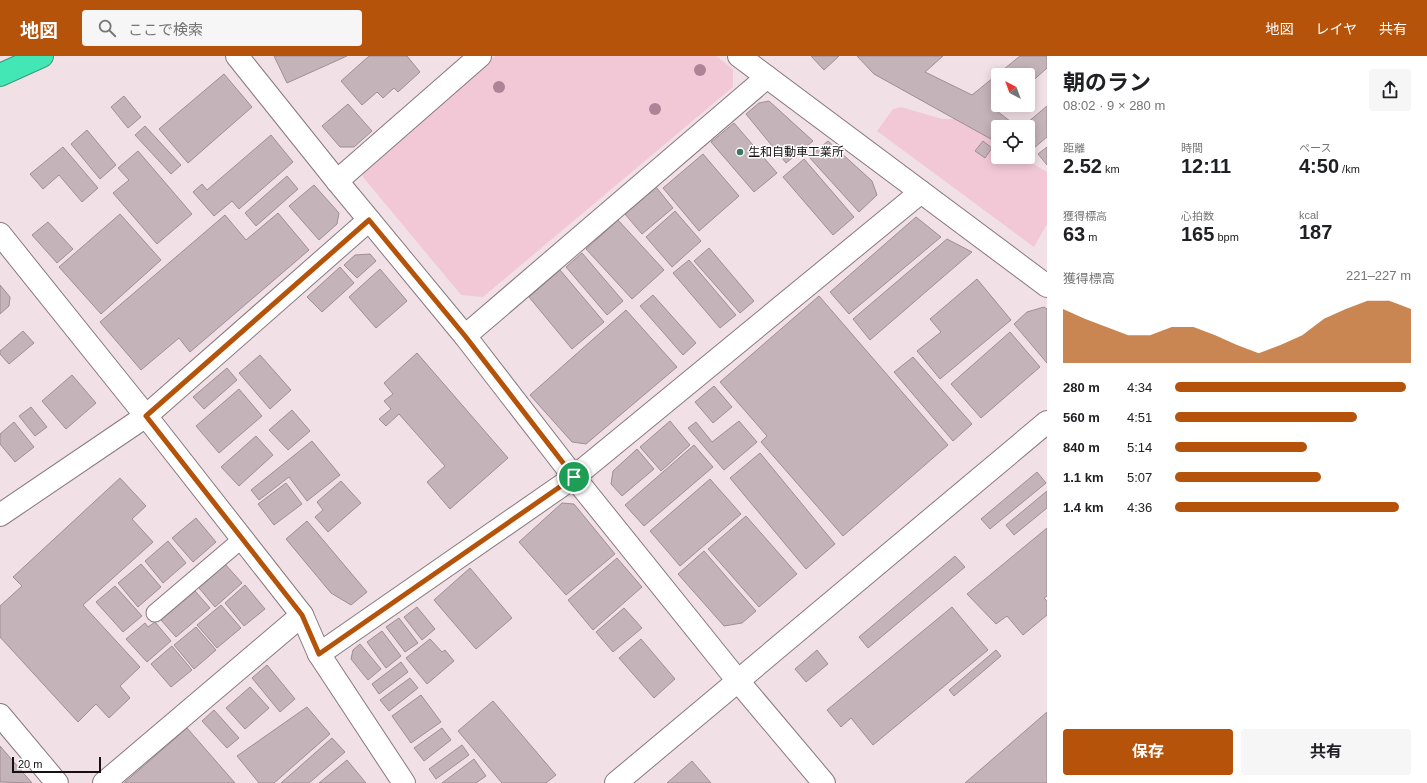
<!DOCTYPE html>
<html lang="ja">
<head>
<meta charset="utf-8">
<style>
  body { margin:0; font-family:Helvetica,"Noto Sans JP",sans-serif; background:#f6f6f6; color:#202124; height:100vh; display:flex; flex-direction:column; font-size:15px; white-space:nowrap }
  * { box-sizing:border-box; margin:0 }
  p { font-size:13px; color:#757577 }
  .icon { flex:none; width:22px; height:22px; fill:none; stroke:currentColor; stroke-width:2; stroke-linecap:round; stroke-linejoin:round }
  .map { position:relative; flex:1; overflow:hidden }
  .details { display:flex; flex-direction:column; background:#fff; width:380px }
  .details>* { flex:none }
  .needle { width:26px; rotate:319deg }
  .buttons { position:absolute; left:991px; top:12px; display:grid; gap:8px }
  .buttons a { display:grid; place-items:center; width:44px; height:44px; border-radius:4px; background:#fff; box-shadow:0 2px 10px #0003; font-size:20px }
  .scale { position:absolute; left:12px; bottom:10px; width:89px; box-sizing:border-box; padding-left:4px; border:2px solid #161012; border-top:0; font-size:11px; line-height:14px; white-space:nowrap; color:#161012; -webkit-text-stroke:3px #fff; paint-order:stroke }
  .pin { position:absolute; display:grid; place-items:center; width:34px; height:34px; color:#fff; margin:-17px; border:2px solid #fff; border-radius:50%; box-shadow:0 1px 4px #0007 }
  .round { display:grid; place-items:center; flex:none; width:42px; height:42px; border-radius:4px; background:#f6f6f6 }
  .summary { display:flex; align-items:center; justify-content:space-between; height:68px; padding:0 16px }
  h1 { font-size:22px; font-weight:700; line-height:30px }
  .figures { display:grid; grid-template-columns:repeat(3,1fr); gap:6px; height:68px; padding:4px 16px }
  .figures div { display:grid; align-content:center }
  .figures b { font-size:20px; font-weight:700 }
  .figures small { font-size:11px; font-weight:400 }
  .figures p { font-size:11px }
  .chart { height:112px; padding:8px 16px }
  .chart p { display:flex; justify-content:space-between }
  .chart svg { width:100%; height:72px; margin-top:4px; fill:#b45309; opacity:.7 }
  .cta { display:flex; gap:8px; margin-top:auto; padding:8px 16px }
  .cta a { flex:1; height:46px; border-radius:4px; background:#b45309; color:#fff; font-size:16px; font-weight:700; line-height:46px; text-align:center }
  .cta a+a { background:#f6f6f6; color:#202124 }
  ul { padding:0 16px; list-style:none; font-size:13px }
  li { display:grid; grid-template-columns:64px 48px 1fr; align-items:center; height:30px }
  li i { height:10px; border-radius:5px; background:#b45309 }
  header { display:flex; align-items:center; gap:24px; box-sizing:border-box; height:56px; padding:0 20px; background:#b45309; color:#fff }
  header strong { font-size:19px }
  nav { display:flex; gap:22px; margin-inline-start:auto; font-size:14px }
  .search { width:280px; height:36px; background:#f6f6f6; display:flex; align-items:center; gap:10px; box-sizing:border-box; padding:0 14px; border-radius:4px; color:#757577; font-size:15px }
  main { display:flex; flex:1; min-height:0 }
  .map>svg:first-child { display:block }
  .green { fill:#f2c8d7 }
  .building { fill:#c4b3b9; stroke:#9f8f95 }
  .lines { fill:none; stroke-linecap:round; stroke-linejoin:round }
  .lane-casing { stroke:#88797e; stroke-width:19 }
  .street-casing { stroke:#88797e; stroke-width:24 }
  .secondary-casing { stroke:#88797e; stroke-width:24 }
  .highway-casing { stroke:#339c7c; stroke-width:24 }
  .lane { stroke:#fff; stroke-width:17 }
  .street { stroke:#fff; stroke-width:22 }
  .secondary { stroke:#fff; stroke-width:22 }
  .highway { stroke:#42e7b5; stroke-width:22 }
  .tree { fill:#ae8395 }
  .route-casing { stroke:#fff; stroke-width:8 }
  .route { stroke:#b45309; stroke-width:5 }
  .poi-dot { fill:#3a7661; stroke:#fff; stroke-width:1.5 }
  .labels { text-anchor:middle; stroke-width:3; stroke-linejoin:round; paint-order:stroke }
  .poi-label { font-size:12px; fill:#161012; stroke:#fff; text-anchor:start }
</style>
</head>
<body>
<header>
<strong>地図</strong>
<div class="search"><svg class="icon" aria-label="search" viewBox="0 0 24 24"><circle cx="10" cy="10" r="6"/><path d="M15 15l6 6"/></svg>ここで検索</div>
<nav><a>地図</a><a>レイヤ</a><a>共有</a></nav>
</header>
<main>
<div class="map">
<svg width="1047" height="727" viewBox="0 0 1047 727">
  <rect width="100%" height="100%" fill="#f1e0e6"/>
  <!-- green -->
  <g class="green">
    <polygon points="495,0 716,0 733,13 733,31 483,241 461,239 363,121 365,109"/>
    <polygon points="901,51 942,63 955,63 998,87 998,101 1022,101 1047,116 1047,168 1034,191 877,75 893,53"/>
  </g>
  <!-- building -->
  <g class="building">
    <polygon points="274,0 347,0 287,27"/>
    <polygon points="369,0 407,0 420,16 398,36 394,32 383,42 377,36 362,49 341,25"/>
    <polygon points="811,0 839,0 824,14"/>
    <polygon points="857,0 943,0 925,16 972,39 1020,0 1047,0 1047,12 1028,29 1028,19 998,19 998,49 1006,49 998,56 1018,71 998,71 998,87 874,18"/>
    <polygon points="224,18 252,51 188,107 159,73"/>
    <polygon points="124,40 141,61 128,72 111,51"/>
    <polygon points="769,45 813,85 786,107 746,58 759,47"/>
    <polygon points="348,48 372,75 354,91 340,91 322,70"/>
    <polygon points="1047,50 1047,81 1028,97 1028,71 1022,71"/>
    <polygon points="734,67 777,117 754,136 711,86"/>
    <polygon points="145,70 181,109 171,118 135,79"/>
    <polygon points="87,74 116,109 100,123 71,88"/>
    <polygon points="271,79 293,106 239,153 232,145 214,160 193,136 202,128 207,134"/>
    <polygon points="828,85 872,125 877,139 859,156 809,101"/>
    <polygon points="983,85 992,92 985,102 975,95"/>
    <polygon points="63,91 98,132 82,146 59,119 43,133 30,118"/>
    <polygon points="1047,91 1047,109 1038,98"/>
    <polygon points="138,95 192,158 157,188 113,137 129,124 118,112"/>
    <polygon points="703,98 739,140 699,175 663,132"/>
    <polygon points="804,103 854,161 833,179 783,121"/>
    <polygon points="287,120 298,133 256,170 245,157"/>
    <polygon points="314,129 339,157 337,168 319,184 289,150"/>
    <polygon points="656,131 673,152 642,178 625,158"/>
    <polygon points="675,155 701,185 672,211 646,181"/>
    <polygon points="278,157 309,194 190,296 179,282 141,314 100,266 225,159 246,184"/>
    <polygon points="120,158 161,204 101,258 59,211"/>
    <polygon points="916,161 941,181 849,258 830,236"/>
    <polygon points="618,164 664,214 632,243 586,193"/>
    <polygon points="48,166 73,193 57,207 32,179"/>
    <polygon points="947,183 972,196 870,284 853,263"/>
    <polygon points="709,192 754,245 740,257 694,205"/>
    <polygon points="582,197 623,245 607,259 566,211"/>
    <polygon points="370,198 376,205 357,222 344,209 355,199"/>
    <polygon points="689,204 736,259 720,272 673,217"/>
    <polygon points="340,211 354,227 322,256 307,241"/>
    <polygon points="380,213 407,245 376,272 349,241"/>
    <polygon points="560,214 604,266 572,293 529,241"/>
    <polygon points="977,223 1011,264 940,323 917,295 941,276 930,263"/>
    <polygon points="0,229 10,241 9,250 0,258"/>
    <polygon points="653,239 696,287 683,299 640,250"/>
    <polygon points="819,240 948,389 843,480 761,386 767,380 720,326"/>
    <polygon points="1044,251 1047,253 1047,307 1014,268 1027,256"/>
    <polygon points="626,254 677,311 586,388 572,386 530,339"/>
    <polygon points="23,275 34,287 9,308 0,298 0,295"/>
    <polygon points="1010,276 1040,311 981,362 951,328"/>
    <polygon points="417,297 508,402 450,453 427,426 445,410 399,358 386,370 379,363 391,353 384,345 393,338 384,327"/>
    <polygon points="260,299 291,334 270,353 239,317"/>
    <polygon points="913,301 972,368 953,385 894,316"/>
    <polygon points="227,312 237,324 204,353 193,341"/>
    <polygon points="72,319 96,347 66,373 42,345"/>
    <polygon points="714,330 732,351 713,367 695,346"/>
    <polygon points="239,333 262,360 219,397 196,370"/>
    <polygon points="31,351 47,371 35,380 19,360"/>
    <polygon points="292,354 310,375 288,394 269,374"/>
    <polygon points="670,365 690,389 661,415 640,391"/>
    <polygon points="739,365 757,386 724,414 688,372 696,366 712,386"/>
    <polygon points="14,366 34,391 15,406 0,388 0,378"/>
    <polygon points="256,380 273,399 239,430 221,411"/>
    <polygon points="312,385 340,419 307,445 289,421 259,444 251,434"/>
    <polygon points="694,389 713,411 644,470 625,449"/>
    <polygon points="637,393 654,413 622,440 611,428 613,415"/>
    <polygon points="760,397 835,488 806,513 730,422"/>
    <polygon points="1037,416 1046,427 990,473 981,463"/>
    <polygon points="120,422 146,450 132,463 153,486 83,549 140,611 120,630 130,642 109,662 96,648 78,666 0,581 0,550 22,530 13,521"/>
    <polygon points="710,423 741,458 680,510 650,475"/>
    <polygon points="341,425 361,447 328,476 315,461 323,454 317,446"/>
    <polygon points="286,427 302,448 274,469 258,448"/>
    <polygon points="1047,435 1047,452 1014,479 1006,469"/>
    <polygon points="562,447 574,448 615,498 566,539 519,486"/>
    <polygon points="746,460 797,518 759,551 708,493"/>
    <polygon points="196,462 216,486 193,506 172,482"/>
    <polygon points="307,465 367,536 351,549 331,537 286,483"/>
    <polygon points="1047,472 1047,540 1044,542 1047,545 1047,559 1023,579 1007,560 996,568 967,538"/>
    <polygon points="168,485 186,507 163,527 145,505"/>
    <polygon points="704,495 756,555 742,567 724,570 678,518"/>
    <polygon points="955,500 965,511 868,592 859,581"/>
    <polygon points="617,502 642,531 593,574 568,544"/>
    <polygon points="141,508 161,531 138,551 118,527"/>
    <polygon points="225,508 242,527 215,551 199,532"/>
    <polygon points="470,512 512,562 476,593 434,544"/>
    <polygon points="245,529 265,553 244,570 225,547"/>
    <polygon points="115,530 142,560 123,576 96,546"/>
    <polygon points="195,535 210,552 176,581 161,564"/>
    <polygon points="221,549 241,572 217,592 197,569"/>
    <polygon points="417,551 435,573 422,584 404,561"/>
    <polygon points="952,551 988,594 873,689 851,662 841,671 827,654"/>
    <polygon points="624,552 642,572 613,596 596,576"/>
    <polygon points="399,562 418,587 405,596 386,571"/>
    <polygon points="155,566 171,585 147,606 126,583 145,567 148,571"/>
    <polygon points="196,571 216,594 194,613 174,589"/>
    <polygon points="382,575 401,600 386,612 367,586"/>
    <polygon points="430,583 442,596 445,594 454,605 427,628 406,602"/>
    <polygon points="641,583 675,623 654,642 619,602"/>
    <polygon points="360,588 381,613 368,624 351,603 353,594"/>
    <polygon points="172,590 192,614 171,631 151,608"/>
    <polygon points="817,594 828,608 806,626 795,613"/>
    <polygon points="996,594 1001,600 954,640 949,634"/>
    <polygon points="401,606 408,616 379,638 372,628"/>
    <polygon points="267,609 295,643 280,656 252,622"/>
    <polygon points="410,622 418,632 389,655 380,644"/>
    <polygon points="250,631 269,652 245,673 226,652"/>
    <polygon points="421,639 441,666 411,687 392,660"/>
    <polygon points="493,645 556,719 546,727 502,727 458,675"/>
    <polygon points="307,651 330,678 274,727 259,727 237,700"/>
    <polygon points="214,654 239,682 227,692 202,665"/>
    <polygon points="1047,656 1047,727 965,727"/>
    <polygon points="187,672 235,727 124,727"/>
    <polygon points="442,672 451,684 424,705 414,692"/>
    <polygon points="332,682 345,696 309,727 281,727"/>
    <polygon points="462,689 469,699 436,723 429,713"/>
    <polygon points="0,690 32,727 0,726"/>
    <polygon points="474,703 486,720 476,727 442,727"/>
    <polygon points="347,704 366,727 319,727"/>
    <polygon points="692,705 711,727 667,727"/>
  </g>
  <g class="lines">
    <!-- lane casing -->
    <g class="lane-casing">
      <polyline id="lane" points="155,557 242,483"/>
    </g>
    <!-- street casing -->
    <g class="street-casing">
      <g id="street">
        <polyline points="237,0 337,125 465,280 574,421 738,625 824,727"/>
        <polyline points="337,125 480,0"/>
        <polyline points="465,280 767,21"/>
        <polyline points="0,459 146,360 369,164"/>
      </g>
    </g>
    <!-- secondary casing -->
    <g class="secondary-casing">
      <g id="secondary">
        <polyline points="739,0 1047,230"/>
        <polyline points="0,178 146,360 302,559 319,598 404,727"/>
        <polyline points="319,598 574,421 921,136"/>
        <polyline points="0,659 57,727"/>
        <polyline points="104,727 302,559"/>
        <polyline points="616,727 1047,366"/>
      </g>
    </g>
    <!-- highway casing -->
    <g class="highway-casing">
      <polyline id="highway" points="0,19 42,0"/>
    </g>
    <!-- lane -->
    <use href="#lane" class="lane"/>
    <!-- street -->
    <use href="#street" class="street"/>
    <!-- secondary -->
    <use href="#secondary" class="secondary"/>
    <!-- highway -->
    <use href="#highway" class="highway"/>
  </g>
  <!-- trees -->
  <g class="tree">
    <circle cx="700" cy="14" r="6"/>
    <circle cx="499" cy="31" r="6"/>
    <circle cx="655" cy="53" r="6"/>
  </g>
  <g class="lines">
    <!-- route casing -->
    <g class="route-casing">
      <polygon id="route" points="369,164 465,280 574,421 319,598 302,559 146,360"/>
    </g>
    <!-- route -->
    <use href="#route" class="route"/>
  </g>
  <!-- markers -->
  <circle class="poi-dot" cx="740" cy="96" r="4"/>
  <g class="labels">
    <!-- poi labels -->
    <g class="poi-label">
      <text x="748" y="100">生和自動車工業所</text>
    </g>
  </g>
</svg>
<div class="buttons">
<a><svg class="needle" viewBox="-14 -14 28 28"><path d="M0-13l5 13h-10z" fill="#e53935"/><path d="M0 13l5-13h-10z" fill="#757577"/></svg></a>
<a><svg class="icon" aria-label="locate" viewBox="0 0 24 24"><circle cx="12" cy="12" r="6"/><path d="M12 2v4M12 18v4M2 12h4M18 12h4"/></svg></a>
</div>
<div class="scale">20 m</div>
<div class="pin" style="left:574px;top:421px;background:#1e9e55"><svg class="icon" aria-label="arrive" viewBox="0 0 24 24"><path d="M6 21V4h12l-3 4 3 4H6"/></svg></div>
</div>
<section class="details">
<div class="summary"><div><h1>朝のラン</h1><p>08:02 · 9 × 280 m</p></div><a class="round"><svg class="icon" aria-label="share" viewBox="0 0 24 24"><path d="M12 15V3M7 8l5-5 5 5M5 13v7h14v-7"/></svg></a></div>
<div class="figures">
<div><p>距離</p><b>2.52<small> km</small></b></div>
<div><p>時間</p><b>12:11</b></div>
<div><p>ペース</p><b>4:50<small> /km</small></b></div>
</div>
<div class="figures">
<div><p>獲得標高</p><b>63<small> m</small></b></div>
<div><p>心拍数</p><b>165<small> bpm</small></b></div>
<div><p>kcal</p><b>187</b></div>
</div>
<div class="chart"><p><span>獲得標高</span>221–227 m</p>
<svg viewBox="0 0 160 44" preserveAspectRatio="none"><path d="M0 44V11L10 17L20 22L30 27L40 27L50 22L60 22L70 27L80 33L90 38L100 33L110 27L120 17L130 11L140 6L150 6L160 11V44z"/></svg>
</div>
<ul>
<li><b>280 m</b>4:34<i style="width:98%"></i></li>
<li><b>560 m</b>4:51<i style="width:77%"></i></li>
<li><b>840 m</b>5:14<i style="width:56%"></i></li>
<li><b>1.1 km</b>5:07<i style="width:62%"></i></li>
<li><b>1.4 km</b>4:36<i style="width:95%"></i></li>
</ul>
<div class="cta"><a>保存</a><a>共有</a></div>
</section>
</main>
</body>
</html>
